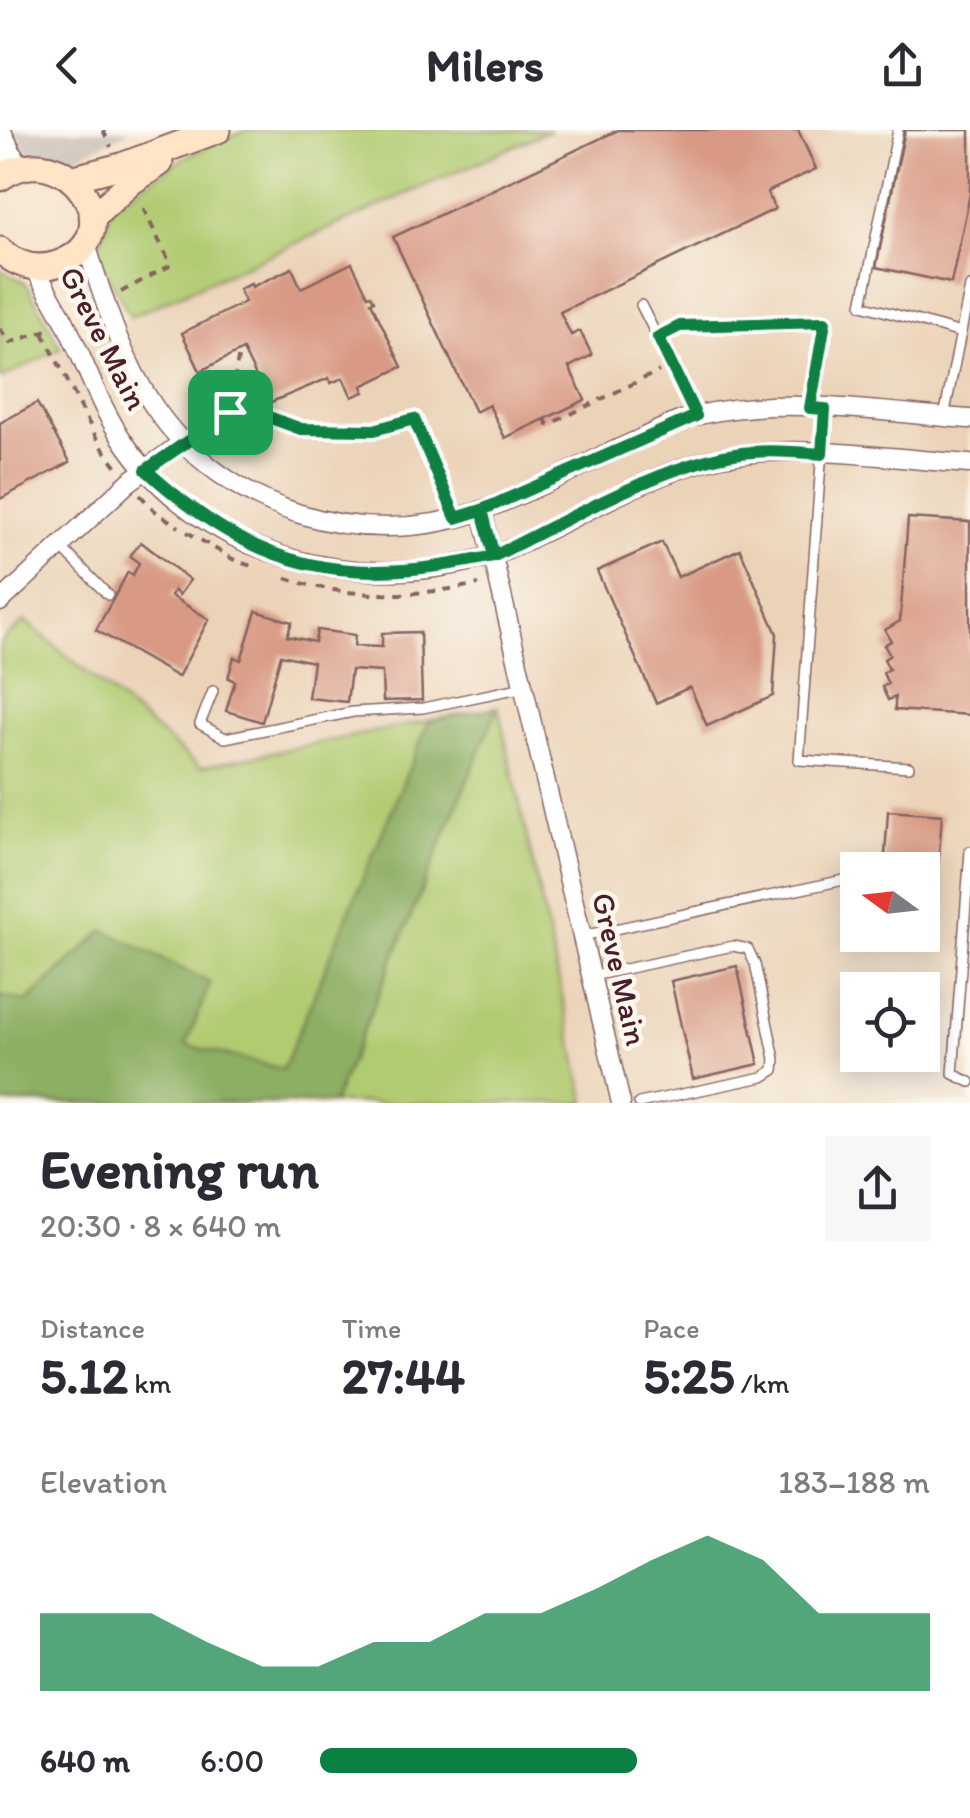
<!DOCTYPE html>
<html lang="en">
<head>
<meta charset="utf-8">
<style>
  body { margin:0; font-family:Itim,sans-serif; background:#f7f7f7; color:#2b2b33; height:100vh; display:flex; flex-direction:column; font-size:38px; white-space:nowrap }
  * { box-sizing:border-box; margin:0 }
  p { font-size:32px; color:#7c7c81 }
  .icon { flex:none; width:55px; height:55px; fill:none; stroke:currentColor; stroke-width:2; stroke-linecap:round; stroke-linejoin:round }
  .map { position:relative; height:973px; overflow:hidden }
  .panel { display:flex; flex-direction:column; background:#fff; flex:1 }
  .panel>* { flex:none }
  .needle { width:65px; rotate:285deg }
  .buttons { position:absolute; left:840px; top:722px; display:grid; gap:20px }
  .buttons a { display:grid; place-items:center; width:100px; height:100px; border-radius:0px; background:#fff; box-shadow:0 5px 25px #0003; font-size:50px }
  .pin { position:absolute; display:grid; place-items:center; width:85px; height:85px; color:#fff; margin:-42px; border-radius:20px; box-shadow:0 5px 15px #0006 }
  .round { display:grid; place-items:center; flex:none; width:105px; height:105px; border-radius:0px; background:#f7f7f7 }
  .headline { display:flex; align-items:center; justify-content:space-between; height:170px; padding:0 40px }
  h1 { font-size:55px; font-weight:700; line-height:75px }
  .figures { display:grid; grid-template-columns:repeat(3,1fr); gap:15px; height:170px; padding:10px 40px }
  .figures div { display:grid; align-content:center }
  .figures b { font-size:50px; font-weight:700 }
  .figures small { font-size:28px; font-weight:400 }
  .figures p { font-size:28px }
  .chart { height:280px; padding:20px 40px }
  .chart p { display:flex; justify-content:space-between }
  .chart svg { width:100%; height:180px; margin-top:10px; fill:#0b8043; opacity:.7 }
  ul { padding:0 40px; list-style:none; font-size:32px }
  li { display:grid; grid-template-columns:160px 120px 1fr; align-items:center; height:75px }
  li i { height:25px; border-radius:12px; background:#0b8043 }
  header { display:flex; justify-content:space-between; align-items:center; height:130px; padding:0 40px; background:#fff; font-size:45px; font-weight:700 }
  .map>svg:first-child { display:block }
  .built { fill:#ebd3b8; fill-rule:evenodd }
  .industrial { fill:#ccc2b9 }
  .green { fill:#b1cb71; stroke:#7e754e; stroke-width:2.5 }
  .forest { fill:#8caf63; stroke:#6b6747; stroke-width:2.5 }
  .building { fill:#d89a84 }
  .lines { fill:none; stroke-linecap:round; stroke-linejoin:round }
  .service-casing { stroke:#866362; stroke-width:12 }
  .minor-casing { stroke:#866362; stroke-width:21 }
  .tertiary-casing { stroke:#866362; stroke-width:26 }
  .secondary-casing { stroke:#866362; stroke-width:29 }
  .path { stroke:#866362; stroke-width:4; stroke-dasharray:8 8; stroke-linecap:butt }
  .service { stroke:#fff; stroke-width:9 }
  .minor { stroke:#fff; stroke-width:18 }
  .tertiary { stroke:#fff; stroke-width:22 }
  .secondary { stroke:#ffe4c6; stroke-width:25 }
  .route-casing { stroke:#fff; stroke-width:20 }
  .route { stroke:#0b8043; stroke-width:12 }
  .labels { text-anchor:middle; stroke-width:9; stroke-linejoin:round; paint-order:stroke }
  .street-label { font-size:32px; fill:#4a1f2b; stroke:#fbf7ec }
</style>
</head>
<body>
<header><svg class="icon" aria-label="back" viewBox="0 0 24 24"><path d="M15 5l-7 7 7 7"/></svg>Milers<svg class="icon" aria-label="share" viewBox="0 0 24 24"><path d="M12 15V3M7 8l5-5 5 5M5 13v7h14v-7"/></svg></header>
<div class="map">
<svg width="970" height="973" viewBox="0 0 970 973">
  <rect width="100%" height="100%" fill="#fbf7ec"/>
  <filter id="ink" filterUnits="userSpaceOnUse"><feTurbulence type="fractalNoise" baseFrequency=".01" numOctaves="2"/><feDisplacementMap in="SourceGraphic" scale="20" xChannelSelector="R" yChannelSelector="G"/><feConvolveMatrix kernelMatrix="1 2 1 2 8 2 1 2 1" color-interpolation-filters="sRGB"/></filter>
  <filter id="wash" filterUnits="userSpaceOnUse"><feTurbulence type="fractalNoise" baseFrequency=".0048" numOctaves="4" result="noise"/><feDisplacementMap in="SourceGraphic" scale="40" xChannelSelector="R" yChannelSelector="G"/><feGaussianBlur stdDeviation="2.25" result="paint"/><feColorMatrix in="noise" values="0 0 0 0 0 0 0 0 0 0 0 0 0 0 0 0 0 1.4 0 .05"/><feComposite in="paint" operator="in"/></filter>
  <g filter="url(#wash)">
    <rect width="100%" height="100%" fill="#f6e2c9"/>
    <!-- built -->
    <path class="built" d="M550 0H970V973H586L498 577 200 637 25 491 0 513V249L130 187ZM858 740H922V805H858ZM858 860H922V925H858Z"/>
    <!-- industrial -->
    <polygon class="industrial" points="0,0 130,0 0,65"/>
    <!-- green -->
    <g class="green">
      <polygon points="246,0 550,0 130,187 96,122 113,75 188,25"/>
      <polygon points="0,139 27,154 61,218 0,249"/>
      <polygon points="25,491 200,637 498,577 586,973 0,973 0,513"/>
    </g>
    <!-- forest -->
    <polygon class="forest" points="498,577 333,973 0,973 0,866 27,872 104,800 210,853 186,915 283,939 429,591"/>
    <g id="blocks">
      <!-- building -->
      <g class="building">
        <polygon points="618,0 798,0 816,39 767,62 775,79 560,182 571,205 580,201 592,225 569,237 585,270 505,308 489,275 475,282 393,107"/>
        <polygon points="905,0 970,0 970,64 951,153 876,137"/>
        <polygon points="352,133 368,166 371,165 374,171 371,172 402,237 362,256 364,262 352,267 343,248 331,253 329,248 269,273 243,220 200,241 182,203 245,172 239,159 251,154 252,157 292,138 301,158"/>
        <polygon points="37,273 70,332 0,369 0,293"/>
        <polygon points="908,388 970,392 970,585 895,580 895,567 888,570 882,557 888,554 883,543 889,539 884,529 890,525 884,515 891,511 885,500 900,491"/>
        <polygon points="141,412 190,450 179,465 174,460 171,466 209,489 178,547 96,500 128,442 133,445 139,433 130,426"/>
        <polygon points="662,412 678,447 740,419 777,504 773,566 707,596 690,557 656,573 597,441"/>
        <polygon points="256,481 292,492 287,506 315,512 317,500 355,505 354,516 382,517 382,503 420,502 422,570 383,571 382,542 351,540 347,572 308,568 313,532 281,525 262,592 226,581 235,551 228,548 234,527 241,530"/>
        <polygon points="888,681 942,685 933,807 922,806 922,740 884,740"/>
        <polygon points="737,836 759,934 693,949 671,851"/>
      </g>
    </g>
  </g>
  <g filter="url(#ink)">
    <use href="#blocks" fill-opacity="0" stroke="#866362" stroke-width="2.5"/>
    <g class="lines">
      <!-- service casing -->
      <g class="service-casing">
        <g id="service">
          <polyline points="898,0 862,175 961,203"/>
          <polyline points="641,175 697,286"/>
          <polyline points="658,207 680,196 825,192 810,276"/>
          <polyline points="825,279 799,630 909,637"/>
          <polyline points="944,287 970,157"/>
          <path d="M183 312C204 303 219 286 241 277L301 299 373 300 414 289 455 386"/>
          <polyline points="60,416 108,465"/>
          <polyline points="213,561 200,594 225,608 353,582 423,578 524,557"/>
          <polyline points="970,721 953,944 970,952"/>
          <polyline points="582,806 858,747"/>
          <polyline points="592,846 733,816 748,819 755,834 775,929 774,940 763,947 639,973"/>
        </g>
      </g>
      <!-- minor casing -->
      <g class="minor-casing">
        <g id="minor">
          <path d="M85 111C103 167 121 229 155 278 226 381 360 422 477 382 531 363 583 334 636 311 656 301 677 290 699 285 783 265 884 283 970 289"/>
          <path d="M34 137C44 155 54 172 64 190 83 228 97 270 120 306 199 428 357 466 491 426 510 421 528 409 546 401 600 375 655 343 713 329 786 311 894 329 970 334"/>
          <polyline points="482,380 621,973"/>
          <polyline points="0,472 129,352 183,312"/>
        </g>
      </g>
      <!-- tertiary casing -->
      <g class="tertiary-casing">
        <polyline id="tertiary" points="0,2 16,36"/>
      </g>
      <!-- secondary casing -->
      <g class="secondary-casing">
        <g id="secondary">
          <polyline points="78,47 121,36 218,0"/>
          <path d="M0 48C66 0 137 107 57 134 35 141 16 135 0 120"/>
          <polyline points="93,87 131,52 160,33"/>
        </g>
      </g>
      <!-- path -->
      <g class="path">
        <polyline points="103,0 111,17"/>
        <polyline points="121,162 171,135 141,74"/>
        <polyline points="0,199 10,213 50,199"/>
        <polyline points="43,203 99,313 118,338"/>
        <polyline points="232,267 238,228"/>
        <polyline points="545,289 548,295 659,241"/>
        <polyline points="140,365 155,381 179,397"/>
        <polyline points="187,402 236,431 258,438"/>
        <path d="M286 448C350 470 413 467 479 454"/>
      </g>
      <!-- service -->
      <use href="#service" class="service"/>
      <!-- minor -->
      <use href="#minor" class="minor"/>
      <!-- tertiary -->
      <use href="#tertiary" class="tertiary"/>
      <!-- secondary -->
      <use href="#secondary" class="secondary"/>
    </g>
  </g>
  <g class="lines" filter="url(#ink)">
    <!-- route casing -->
    <g class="route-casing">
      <path id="route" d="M230 282 146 340C260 443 346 458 494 426L482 380 696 286 658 207 680 196 825 192 810 278 825 279 822 324C798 322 775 320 752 322 676 326 564 392 494 426L482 380 456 388 414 289 374 300 301 299 241 277 230 282"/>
    </g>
    <!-- route -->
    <use href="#route" class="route"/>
  </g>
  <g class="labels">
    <!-- street labels -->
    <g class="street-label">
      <text transform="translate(104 208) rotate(63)" y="11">Greve Main</text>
      <text transform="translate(620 839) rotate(77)" y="11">Greve Main</text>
    </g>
  </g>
</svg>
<div class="buttons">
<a><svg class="needle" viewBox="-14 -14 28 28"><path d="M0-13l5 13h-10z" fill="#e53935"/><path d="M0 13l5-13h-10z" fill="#7c7c81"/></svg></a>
<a><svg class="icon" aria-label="locate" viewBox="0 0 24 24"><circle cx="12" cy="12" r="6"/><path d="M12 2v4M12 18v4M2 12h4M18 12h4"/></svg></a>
</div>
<div class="pin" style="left:230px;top:282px;background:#1e9e55"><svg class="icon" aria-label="arrive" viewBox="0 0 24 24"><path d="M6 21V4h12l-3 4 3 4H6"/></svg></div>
</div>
<section class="panel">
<div class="headline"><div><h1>Evening run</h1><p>20:30 · 8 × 640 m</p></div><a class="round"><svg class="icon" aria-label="share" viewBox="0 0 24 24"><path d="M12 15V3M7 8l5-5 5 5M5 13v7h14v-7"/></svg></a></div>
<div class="figures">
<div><p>Distance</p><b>5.12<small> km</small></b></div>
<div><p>Time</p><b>27:44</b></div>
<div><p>Pace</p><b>5:25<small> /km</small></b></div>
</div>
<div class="chart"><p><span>Elevation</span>183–188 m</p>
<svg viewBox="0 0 160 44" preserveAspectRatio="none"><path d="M0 44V25L10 25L20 25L30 32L40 38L50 38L60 32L70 32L80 25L90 25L100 19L110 12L120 6L130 12L140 25L150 25L160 25V44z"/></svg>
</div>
<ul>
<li><b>640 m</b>6:00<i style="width:52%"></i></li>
</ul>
</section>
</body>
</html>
